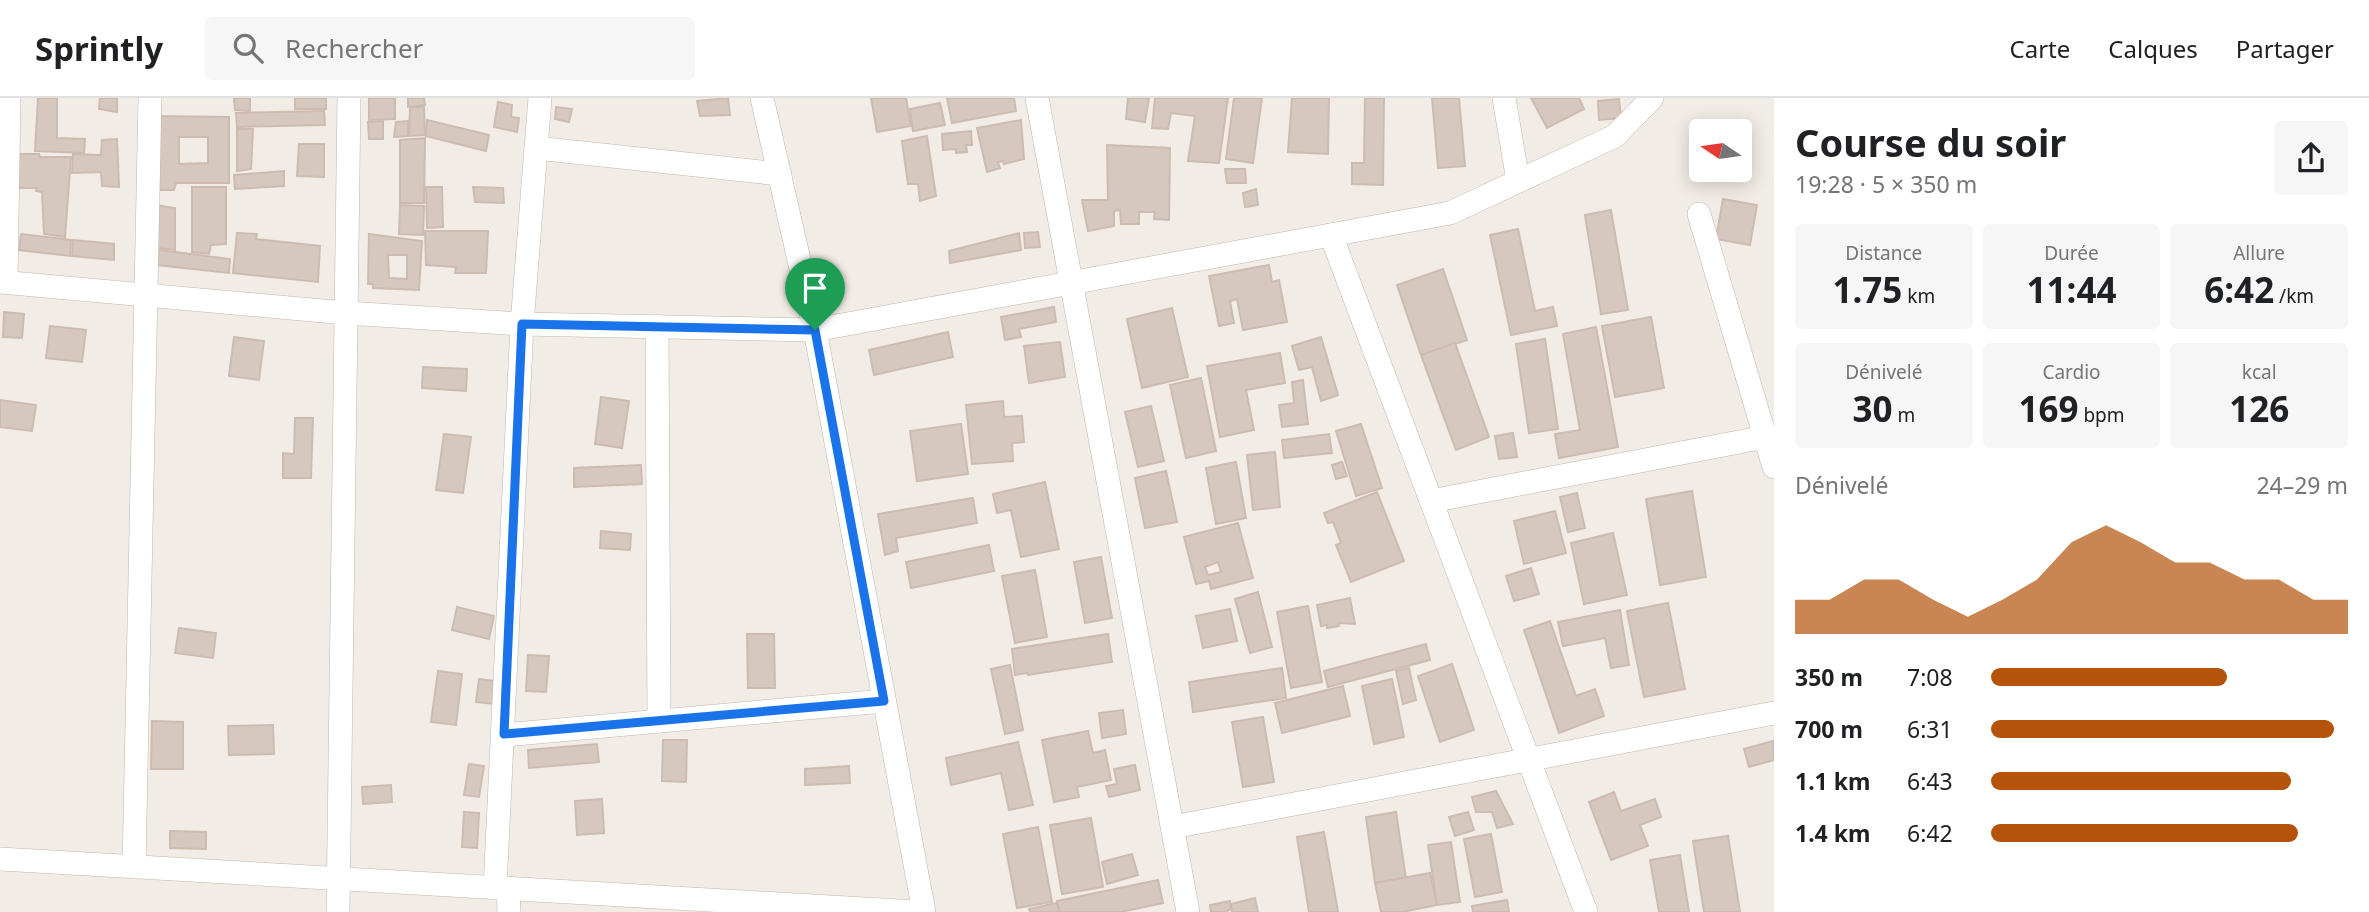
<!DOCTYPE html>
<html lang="fr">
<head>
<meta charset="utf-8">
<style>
  body { margin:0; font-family:"Noto Sans",sans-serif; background:#f6f6f6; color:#202124; height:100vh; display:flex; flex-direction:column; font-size:26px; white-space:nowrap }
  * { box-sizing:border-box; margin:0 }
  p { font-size:23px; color:#757577 }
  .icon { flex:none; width:38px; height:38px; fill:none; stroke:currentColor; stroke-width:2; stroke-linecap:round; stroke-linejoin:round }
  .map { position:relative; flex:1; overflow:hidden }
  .details { display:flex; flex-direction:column; background:#fff; width:595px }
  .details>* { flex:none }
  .needle { width:46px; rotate:283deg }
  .fabs { position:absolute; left:1689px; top:21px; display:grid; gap:14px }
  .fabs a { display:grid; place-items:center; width:63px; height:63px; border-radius:7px; background:#fff; box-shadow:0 4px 18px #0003; font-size:35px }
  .pin { position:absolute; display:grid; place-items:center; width:60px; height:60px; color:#fff; margin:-72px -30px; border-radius:50% 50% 50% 0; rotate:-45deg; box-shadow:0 0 7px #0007 }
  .pin .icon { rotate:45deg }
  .round { display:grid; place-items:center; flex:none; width:74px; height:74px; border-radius:7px; background:#f6f6f6 }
  .headline { display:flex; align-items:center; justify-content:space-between; height:119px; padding:0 21px }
  h1 { font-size:38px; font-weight:700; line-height:52px }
  .figures { display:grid; grid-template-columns:repeat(3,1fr); gap:10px; height:119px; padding:7px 21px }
  .figures div { display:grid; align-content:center; border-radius:7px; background:#f6f6f6; text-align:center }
  .figures b { font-size:35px; font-weight:700 }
  .figures small { font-size:19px; font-weight:400 }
  .figures p { font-size:19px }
  .chart { height:196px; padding:14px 21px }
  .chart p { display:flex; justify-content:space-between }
  .chart svg { width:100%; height:126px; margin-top:7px; fill:#b45309; opacity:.7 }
  ul { padding:0 21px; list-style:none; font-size:23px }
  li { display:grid; grid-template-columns:112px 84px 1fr; align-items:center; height:52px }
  li i { height:18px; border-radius:9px; background:#b45309 }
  header { display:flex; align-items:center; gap:42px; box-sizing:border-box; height:98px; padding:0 35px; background:#fff; border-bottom:2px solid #e0e0e0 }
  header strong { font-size:33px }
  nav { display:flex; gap:38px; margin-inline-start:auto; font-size:24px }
  .search { width:490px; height:63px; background:#f6f6f6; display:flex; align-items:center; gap:18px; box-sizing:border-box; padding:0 24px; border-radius:7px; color:#757577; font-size:26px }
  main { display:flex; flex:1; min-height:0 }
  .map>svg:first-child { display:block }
  .building { fill:#d7c8bf; stroke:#cebbb0; stroke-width:2; fill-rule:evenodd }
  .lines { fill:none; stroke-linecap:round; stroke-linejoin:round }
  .street-casing { stroke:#c0b5ac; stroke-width:24 }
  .street { stroke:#fff; stroke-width:23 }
  .route-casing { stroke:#fff; stroke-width:14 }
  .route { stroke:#1a73e8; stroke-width:9 }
</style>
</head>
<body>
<header>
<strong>Sprintly</strong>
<div class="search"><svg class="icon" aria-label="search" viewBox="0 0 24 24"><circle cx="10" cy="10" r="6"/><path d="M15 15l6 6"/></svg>Rechercher</div>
<nav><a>Carte</a><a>Calques</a><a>Partager</a></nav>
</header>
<main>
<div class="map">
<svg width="1774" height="814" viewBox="0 0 1774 814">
  <rect width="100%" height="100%" fill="#f2ece6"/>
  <!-- building -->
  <g class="building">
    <polygon points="38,0 57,0 57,40 85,41 84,55 35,53"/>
    <polygon points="100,0 117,0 117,14 99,11"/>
    <polygon points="234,0 250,0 250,13 235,12"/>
    <rect x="295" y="0" width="31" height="11"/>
    <polygon points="369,0 395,0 395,21 369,22"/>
    <polygon points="408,0 424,0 425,7 408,9"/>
    <polygon points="728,0 730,17 700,18 697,3"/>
    <polygon points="871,0 906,0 911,28 877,34"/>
    <polygon points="947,0 1014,0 1016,13 952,25"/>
    <polygon points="1128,0 1149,0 1145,24 1126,21"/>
    <polygon points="1155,0 1228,0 1219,65 1188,63 1195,18 1171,15 1168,31 1152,30"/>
    <polygon points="1234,0 1262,0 1253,65 1226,61"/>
    <polygon points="1292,0 1329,0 1328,56 1288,54"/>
    <polygon points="1365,0 1384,0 1383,87 1352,86 1352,65 1364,65"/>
    <polygon points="1432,0 1459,0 1465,68 1438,70"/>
    <polygon points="1531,0 1579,0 1584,11 1547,30"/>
    <polygon points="1619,1 1621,20 1599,22 1598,3"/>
    <polygon points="498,4 512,7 511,19 519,20 517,34 494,29"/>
    <polygon points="940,5 945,27 913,33 910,11"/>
    <polygon points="410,9 424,9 425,37 409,38"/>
    <polygon points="556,9 572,11 569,24 555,21"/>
    <polygon points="324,13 325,27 237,29 236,15"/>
    <path d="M155 18 229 19V85H176L174 92H155ZM179 39H208V65L179 66Z"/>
    <polygon points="427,22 489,37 486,53 426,38"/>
    <polygon points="1021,22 1024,61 1004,66 1003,63 998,64 1000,70 987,74 977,30"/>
    <polygon points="383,23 383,41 369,41 368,24"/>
    <polygon points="408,23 408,38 394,39 396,24"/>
    <polygon points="237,31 253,31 251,71 237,73"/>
    <polygon points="971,33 972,47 966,47 967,54 956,55 956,51 943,52 942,36"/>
    <polygon points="927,38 936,98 920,103 918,86 908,86 902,43"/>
    <polygon points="425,40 424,105 400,105 400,42"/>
    <polygon points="117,41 119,89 102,88 101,74 72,75 73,56 101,57 102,42"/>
    <polygon points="299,46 324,46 324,79 297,78"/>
    <polygon points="1107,47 1170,50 1169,122 1154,121 1155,114 1139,114 1139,126 1121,126 1120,112 1114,113 1114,128 1088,133 1082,102 1108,102"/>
    <polygon points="20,56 39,56 40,59 71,59 65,139 44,136 42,94 36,93 37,90 16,90"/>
    <polygon points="1225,71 1245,71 1246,85 1227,85"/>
    <polygon points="284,73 284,88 235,91 234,77"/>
    <polygon points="192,89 226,89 226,146 211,147 209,156 192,154"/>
    <polygon points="426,89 442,89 443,129 427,130"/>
    <polygon points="473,89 503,90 504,105 475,104"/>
    <polygon points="1256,91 1258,107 1245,109 1243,95"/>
    <polygon points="1723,101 1757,107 1750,147 1716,141"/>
    <polygon points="156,107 175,110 175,152 157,150"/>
    <polygon points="400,107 424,108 423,137 399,136"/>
    <polygon points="1611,112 1628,212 1601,216 1585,117"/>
    <polygon points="1518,131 1535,213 1553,209 1557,228 1511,237 1490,137"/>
    <polygon points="425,133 488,133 486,175 455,175 456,169 426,167"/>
    <polygon points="1038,134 1040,149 1025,150 1024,135"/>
    <polygon points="237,135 257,136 256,141 320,148 318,184 233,175"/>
    <polygon points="1019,135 1021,152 950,165 949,153"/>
    <polygon points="21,136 71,142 70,158 19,152"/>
    <path d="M369 136 422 143 419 192 373 190V186H368ZM388 157H407V181L389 180Z"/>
    <polygon points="73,142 114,146 114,162 72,158"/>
    <polygon points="159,152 230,161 229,175 157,167"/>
    <polygon points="1269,167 1272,184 1279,182 1287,224 1243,232 1237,201 1230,203 1234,225 1219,228 1209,178"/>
    <polygon points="1443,171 1467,242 1421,257 1397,187"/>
    <polygon points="1054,209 1056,224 1019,231 1021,239 1005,242 1001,219"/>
    <polygon points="1172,210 1188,279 1142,290 1127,221"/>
    <polygon points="4,214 24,216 22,240 3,239"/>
    <polygon points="1651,219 1664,290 1615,299 1602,228"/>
    <polygon points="50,228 86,232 82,264 46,260"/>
    <polygon points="1596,229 1618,349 1559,360 1555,336 1580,332 1563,236"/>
    <polygon points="948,234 953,259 874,277 869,252"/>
    <polygon points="234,239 264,243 259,282 229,278"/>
    <polygon points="1321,239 1338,297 1321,303 1312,269 1299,272 1292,248"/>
    <polygon points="1545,241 1558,331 1529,335 1516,246"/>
    <polygon points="1060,244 1065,279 1029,285 1024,248"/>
    <polygon points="1455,245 1489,339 1456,352 1421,257"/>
    <polygon points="1280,255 1285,285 1246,292 1254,332 1220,339 1207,268"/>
    <polygon points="423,269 467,271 466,293 422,290"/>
    <polygon points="1201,280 1216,353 1186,360 1170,287"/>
    <polygon points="1303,282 1308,326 1282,329 1279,307 1294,305 1292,284"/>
    <polygon points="601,299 629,303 622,350 595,346"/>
    <polygon points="0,302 36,307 32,333 0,329"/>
    <polygon points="1003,303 1004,319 1022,318 1024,344 1012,345 1013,363 972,366 966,307"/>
    <polygon points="1151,308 1164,363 1138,369 1125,314"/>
    <polygon points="295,320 313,320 311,380 283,380 283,355 294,356"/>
    <polygon points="961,326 968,376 917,383 910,333"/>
    <polygon points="1361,326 1382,390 1356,398 1336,333"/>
    <polygon points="1513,335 1517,359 1499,361 1495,338"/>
    <polygon points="444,336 471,339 463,395 436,392"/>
    <polygon points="1329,336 1332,355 1284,360 1282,342"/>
    <polygon points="1275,354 1280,409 1253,412 1247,357"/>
    <polygon points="1236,364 1246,420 1216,426 1206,370"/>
    <polygon points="1342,364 1347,378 1336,381 1332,367"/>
    <polygon points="641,367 642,386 574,389 574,370"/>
    <polygon points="1166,373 1177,424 1145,430 1135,380"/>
    <polygon points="1045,384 1059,451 1021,459 1011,412 997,415 993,396"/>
    <polygon points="1692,393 1706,479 1660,487 1646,401"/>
    <polygon points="1377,394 1404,463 1351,484 1336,447 1341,445 1333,424 1328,425 1324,415"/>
    <polygon points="1577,395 1585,430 1568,434 1560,399"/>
    <polygon points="973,400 977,425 896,440 898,453 885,457 878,416"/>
    <polygon points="1555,413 1566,455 1524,466 1514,423"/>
    <path d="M1238 425 1253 480 1211 491 1209 483 1196 486 1184 439ZM1218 464 1221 474 1208 477 1205 469Z"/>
    <polygon points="601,433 631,436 630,452 600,450"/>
    <polygon points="1613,435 1627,497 1584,506 1571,445"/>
    <polygon points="989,447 994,473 911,490 906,464"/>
    <polygon points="1101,459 1112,520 1085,525 1074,464"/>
    <polygon points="1531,470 1539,496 1514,503 1506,478"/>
    <polygon points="1035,472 1047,539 1015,545 1002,478"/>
    <polygon points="1258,494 1272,549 1250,555 1235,501"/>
    <polygon points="1350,500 1355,526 1338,525 1339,528 1327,530 1327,527 1321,528 1317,507"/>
    <polygon points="1668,505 1685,591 1644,599 1627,513"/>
    <polygon points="1308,508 1322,584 1291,590 1277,514"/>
    <polygon points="457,509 494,518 489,541 452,532"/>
    <polygon points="1230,511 1237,543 1203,550 1196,518"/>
    <polygon points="1620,512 1629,567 1611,570 1605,540 1563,548 1558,524"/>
    <polygon points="1550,523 1576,598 1595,591 1604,618 1559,635 1524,532"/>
    <polygon points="179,530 216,535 213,560 175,555"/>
    <polygon points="747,536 774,536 775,590 748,590"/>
    <polygon points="1108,536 1112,564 1028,577 1027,575 1015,577 1012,551"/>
    <polygon points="1426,546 1430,562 1328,589 1324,573"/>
    <polygon points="528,557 549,558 546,594 526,593"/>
    <polygon points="1452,566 1474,632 1440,644 1418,578"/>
    <polygon points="1010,567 1023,632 1005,636 991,571"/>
    <polygon points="1282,570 1286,600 1193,614 1189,584"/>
    <polygon points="1409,570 1416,602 1403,606 1396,573"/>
    <polygon points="438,573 462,576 456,627 431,624"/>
    <polygon points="479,581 496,583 493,606 476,604"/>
    <polygon points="1392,581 1404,639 1374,646 1362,588"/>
    <polygon points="1343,588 1350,618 1282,635 1275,605"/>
    <polygon points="1123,612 1126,636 1102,640 1099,615"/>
    <polygon points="1263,619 1274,684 1243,689 1232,624"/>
    <polygon points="152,623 183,624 183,671 151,671"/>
    <polygon points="273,627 274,656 229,657 228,628"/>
    <polygon points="1088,633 1093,655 1105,652 1111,682 1077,689 1079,699 1054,704 1042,642"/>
    <polygon points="663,642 687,642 686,684 662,683"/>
    <polygon points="1773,643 1774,662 1749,669 1744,651"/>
    <polygon points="1018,644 1033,707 1009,712 1001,675 951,687 946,660"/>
    <polygon points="597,646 599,664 529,670 528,652"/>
    <polygon points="469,666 484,668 479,699 464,697"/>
    <polygon points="1135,667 1140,692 1109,699 1106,688 1117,686 1114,671"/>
    <polygon points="849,668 850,685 805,687 805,671"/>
    <polygon points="391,687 392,704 363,706 362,689"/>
    <polygon points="1496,693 1513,726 1497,730 1492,714 1476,714 1472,699"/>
    <polygon points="1614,694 1621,713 1655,701 1661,719 1640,727 1648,748 1611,762 1589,704"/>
    <polygon points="602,701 604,735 577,737 575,703"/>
    <polygon points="464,714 479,715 477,750 462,749"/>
    <polygon points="1396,714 1406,781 1375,785 1366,719"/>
    <polygon points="1468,714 1474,732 1455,738 1449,719"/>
    <polygon points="1091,720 1103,789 1062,796 1050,727"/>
    <polygon points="1038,729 1052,804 1017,810 1003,736"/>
    <polygon points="170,733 206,734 206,751 170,750"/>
    <polygon points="1324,734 1338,814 1309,814 1297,739"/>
    <polygon points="1491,736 1502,794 1475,799 1464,741"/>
    <polygon points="1728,738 1740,814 1704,814 1693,743"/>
    <polygon points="1451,744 1460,804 1437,807 1428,747"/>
    <polygon points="1132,756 1138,777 1107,786 1102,764"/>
    <polygon points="1680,757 1689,814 1659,814 1650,762"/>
    <polygon points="1430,775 1437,807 1402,814 1381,814 1375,785"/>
    <polygon points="1158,782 1163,805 1121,814 1060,814 1057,803"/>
    <polygon points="1255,800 1258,814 1232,814 1231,806"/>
    <polygon points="1507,802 1509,814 1473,814 1472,808"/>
    <polygon points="1230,803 1231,811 1225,814 1211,814 1210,807"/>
    <polygon points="1057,805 1059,814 1030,814 1029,811"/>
  </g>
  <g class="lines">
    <!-- street casing -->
    <g class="street-casing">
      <g id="street">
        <polyline points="762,0 815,232 924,814"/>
        <polyline points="1037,0 1188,814"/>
        <polyline points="1504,0 1518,83"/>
        <polyline points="536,50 780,76"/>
        <polyline points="1699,116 1774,369"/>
        <polyline points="1331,137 1586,814"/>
        <polyline points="0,184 346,215 522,226 815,232 1450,115 1615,38 1652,0"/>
        <polyline points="6,184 9,0"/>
        <polyline points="657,228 659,623"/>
        <polyline points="1431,403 1765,339"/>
        <polyline points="504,637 884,603"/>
        <polyline points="1173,729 1774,615"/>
        <polyline points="0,761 916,814"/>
        <polyline points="134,769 150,0"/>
        <polyline points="495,790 522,226 540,0"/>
        <polyline points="508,790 509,814"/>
        <polyline points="338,814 349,0"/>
      </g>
    </g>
    <!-- street -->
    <use href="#street" class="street"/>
  </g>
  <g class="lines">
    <!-- route casing -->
    <g class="route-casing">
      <polygon id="route" points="522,226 815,232 884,603 504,636"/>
    </g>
    <!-- route -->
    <use href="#route" class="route"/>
  </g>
</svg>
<div class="fabs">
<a><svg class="needle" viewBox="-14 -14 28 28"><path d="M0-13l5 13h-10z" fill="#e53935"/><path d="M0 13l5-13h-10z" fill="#757577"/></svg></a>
</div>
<div class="pin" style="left:815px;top:232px;background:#1e9e55"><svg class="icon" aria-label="arrive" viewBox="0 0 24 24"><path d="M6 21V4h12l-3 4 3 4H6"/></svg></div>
</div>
<section class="details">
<div class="headline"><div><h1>Course du soir</h1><p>19:28 · 5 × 350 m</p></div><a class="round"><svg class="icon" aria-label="share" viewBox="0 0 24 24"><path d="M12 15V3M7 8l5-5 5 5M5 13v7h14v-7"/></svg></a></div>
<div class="figures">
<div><p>Distance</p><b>1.75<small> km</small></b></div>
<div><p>Durée</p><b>11:44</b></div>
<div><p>Allure</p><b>6:42<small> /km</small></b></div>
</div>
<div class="figures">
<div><p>Dénivelé</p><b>30<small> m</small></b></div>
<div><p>Cardio</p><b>169<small> bpm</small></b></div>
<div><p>kcal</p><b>126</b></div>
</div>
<div class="chart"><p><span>Dénivelé</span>24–29 m</p>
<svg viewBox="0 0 160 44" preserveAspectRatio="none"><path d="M0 44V32L10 32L20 25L30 25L40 32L50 38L60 32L70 25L80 12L90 6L100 12L110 19L120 19L130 25L140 25L150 32L160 32V44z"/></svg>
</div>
<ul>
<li><b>350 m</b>7:08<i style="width:66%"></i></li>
<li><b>700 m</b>6:31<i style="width:96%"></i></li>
<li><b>1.1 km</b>6:43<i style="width:84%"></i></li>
<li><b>1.4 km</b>6:42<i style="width:86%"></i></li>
</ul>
</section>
</main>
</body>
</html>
